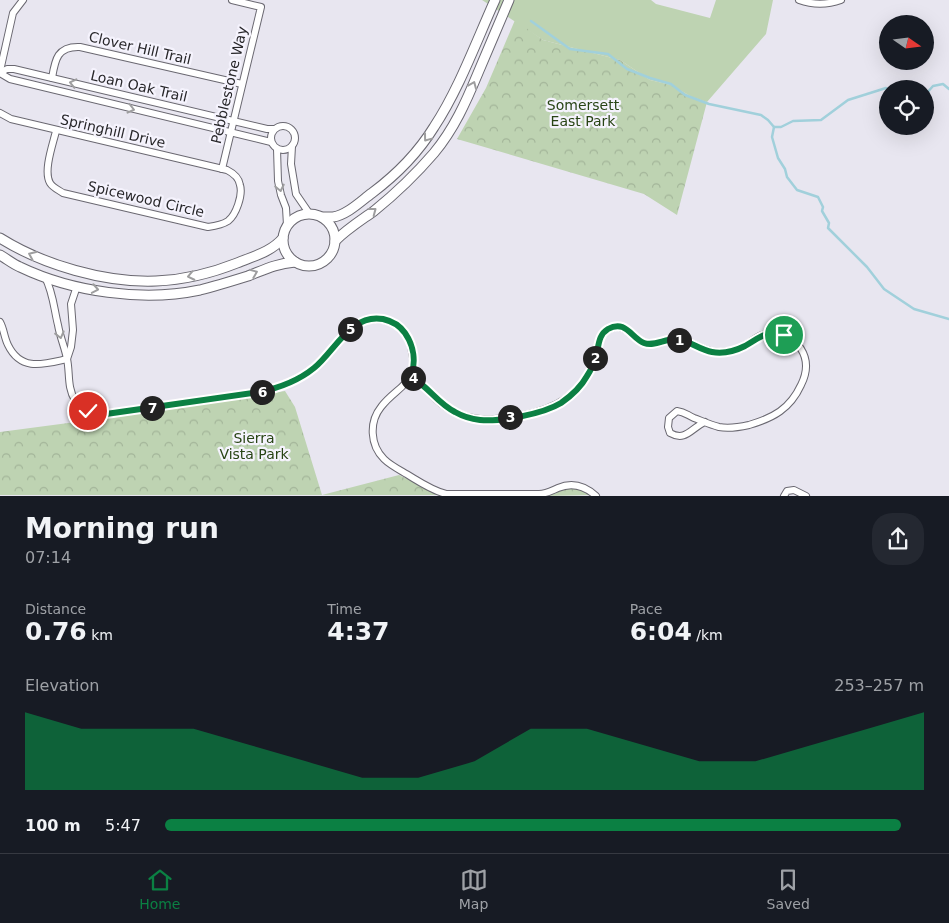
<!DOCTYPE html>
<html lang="en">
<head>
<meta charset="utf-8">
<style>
  body { margin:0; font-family:"DejaVu Sans",sans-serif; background:#242831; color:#f1f3f6; height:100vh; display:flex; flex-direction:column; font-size:19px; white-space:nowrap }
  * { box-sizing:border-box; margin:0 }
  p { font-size:16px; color:#9ea1a6 }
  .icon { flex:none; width:28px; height:28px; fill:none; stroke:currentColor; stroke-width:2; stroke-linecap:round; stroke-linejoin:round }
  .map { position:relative; height:496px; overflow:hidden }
  .sheet { display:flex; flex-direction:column; background:#171b24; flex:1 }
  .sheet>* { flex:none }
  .needle { width:32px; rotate:104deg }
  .fabs { position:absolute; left:879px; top:15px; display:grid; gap:10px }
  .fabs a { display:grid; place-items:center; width:55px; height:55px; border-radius:50%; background:#171b24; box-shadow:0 5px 20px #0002; font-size:25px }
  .pin { position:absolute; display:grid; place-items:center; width:42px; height:42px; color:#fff; margin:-21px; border:2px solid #fff; border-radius:50%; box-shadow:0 1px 5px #0007 }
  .km { position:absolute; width:25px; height:25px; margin:-12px; border-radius:50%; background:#222; color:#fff; font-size:14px; line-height:25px; text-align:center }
  .round { display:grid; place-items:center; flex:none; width:52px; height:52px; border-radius:20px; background:#242831 }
  .overview { display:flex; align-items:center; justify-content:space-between; height:85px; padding:0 25px }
  h1 { font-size:28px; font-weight:700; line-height:38px }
  .metrics { display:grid; grid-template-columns:repeat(3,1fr); gap:8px; height:85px; padding:5px 25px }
  .metrics div { display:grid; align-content:center }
  .metrics b { font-size:25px; font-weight:700 }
  .metrics small { font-size:14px; font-weight:400 }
  .metrics p { font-size:14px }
  .chart { height:140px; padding:10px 25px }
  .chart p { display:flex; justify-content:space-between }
  .chart svg { width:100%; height:90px; margin-top:5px; fill:#0b8043; opacity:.7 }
  ul { padding:0 25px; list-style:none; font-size:16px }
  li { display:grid; grid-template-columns:80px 60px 1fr; align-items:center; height:38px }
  li i { height:12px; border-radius:6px; background:#0b8043 }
  .tab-bar { display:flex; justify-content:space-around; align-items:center; height:70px; border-top:1px solid #363941; background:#171b24; font-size:14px; color:#9ea1a6 }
  .tab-bar a { display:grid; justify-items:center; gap:2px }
  .tab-bar .active { color:#0b8043 }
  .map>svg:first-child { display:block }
  .grass { fill:#bed3b2 }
  .park { fill:url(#park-crowns) }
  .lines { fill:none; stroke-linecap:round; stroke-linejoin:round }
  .stream { stroke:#a1d0db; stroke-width:2.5 }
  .minor-casing { stroke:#6a6871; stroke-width:8 }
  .secondary-casing { stroke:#6a6871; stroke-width:11 }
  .minor { stroke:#fff; stroke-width:6 }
  .secondary { stroke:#fff; stroke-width:9 }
  .oneway { stroke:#9e9e9f }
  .route-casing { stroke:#fff; stroke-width:10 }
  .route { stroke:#0b8043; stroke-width:6 }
  .labels { text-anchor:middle; stroke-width:4.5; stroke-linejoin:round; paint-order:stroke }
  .street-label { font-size:14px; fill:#28272a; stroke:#f5f3fd }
  .park-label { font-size:14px; fill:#284414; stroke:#f5f3fd }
</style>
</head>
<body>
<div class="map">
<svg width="949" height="496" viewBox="0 0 949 496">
  <defs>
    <pattern id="park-crowns" width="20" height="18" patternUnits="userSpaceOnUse" patternTransform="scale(1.25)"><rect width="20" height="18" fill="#bed3b2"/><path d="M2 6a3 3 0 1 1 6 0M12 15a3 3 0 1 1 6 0" fill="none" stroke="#a3b599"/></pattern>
  </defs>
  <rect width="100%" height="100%" fill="#e8e6f0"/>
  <!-- grass -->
  <polygon class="grass" points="482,0 651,0 656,4 710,18 716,0 773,0 766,34 707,102 692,97 671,85 650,80 620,60 543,40"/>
  <!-- park -->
  <g class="park">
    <polygon points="515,20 543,40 620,60 650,80 671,85 692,97 707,102 677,215 644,194 457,139 486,88"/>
    <polygon points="285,391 295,407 322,495 399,475 441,495 0,495 0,432 106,418"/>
    <polygon points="578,488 591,495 546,496 564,489"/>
  </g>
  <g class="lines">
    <!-- stream -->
    <g class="stream">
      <polyline points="531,21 570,49 608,54 627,69 650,78 671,84 685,95 709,104 761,115 768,120 774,127 781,127 793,121 821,120 848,100 886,88 888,89"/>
      <polyline points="925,95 933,86 943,84 949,89"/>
      <polyline points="774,127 772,137 778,158 785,169 787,177 797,190 818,197 823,207 822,211 829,223 828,228 867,267 884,289 914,309 949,319"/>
    </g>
    <!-- minor casing -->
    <g class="minor-casing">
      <g id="minor">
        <path d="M799 0C813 5 827 5 841 0"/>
        <polyline points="0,71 13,13 23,0"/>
        <polyline points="0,73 7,69 14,69 267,129 274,129"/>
        <polyline points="0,73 10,79 271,142"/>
        <path d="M52 78C55 60 57 46 80 47L242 84"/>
        <path d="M0 113 11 119 227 170C233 173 239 178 240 185 243 195 236 215 228 221 222 225 215 226 208 227L63 193C59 190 53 188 50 183 43 171 53 144 56 131"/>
        <circle cx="283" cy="138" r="12"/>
        <polyline points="292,146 291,164 296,194 309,213"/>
        <polyline points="277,149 278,181 281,195 286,208 287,225"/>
        <polyline points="222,169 261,7 232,0"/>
        <path d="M45 277C53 292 54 309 58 325 60 337 65 348 67 359 70 372 67 388 75 400 83 410 94 413 106 414L259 392C279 388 297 381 314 368 336 351 351 312 384 320 392 321 399 325 403 331 409 337 411 344 412 352 419 384 397 386 381 407 369 422 370 445 384 459 389 464 396 468 403 472 417 480 430 490 446 494H539C546 494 551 491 558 488 572 482 585 486 596 496"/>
        <path d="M0 322C4 329 4 337 8 345 21 372 44 364 67 359"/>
        <polyline points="67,359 71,347 73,330 71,304 77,286"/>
        <path d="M411 377C422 383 427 390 436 399 452 414 473 421 495 419 539 416 583 403 596 355 599 346 598 334 609 329 627 319 634 345 652 344 660 344 668 338 677 339 693 341 704 353 721 352 731 352 741 349 749 343 753 340 757 337 762 335 776 330 793 335 801 349 808 360 807 373 801 385 790 409 773 418 749 425 740 427 729 429 719 427 711 425 702 421 694 418 687 415 685 412 677 411L669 418 668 427 670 433C686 442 691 428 705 422"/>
        <polyline points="784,496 787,491 794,490 806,496"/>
      </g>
    </g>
    <!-- secondary casing -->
    <g class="secondary-casing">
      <g id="secondary">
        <circle cx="309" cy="240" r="26"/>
        <path d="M322 217C326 217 330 217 333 217 347 215 361 201 372 193 396 175 418 153 434 127 459 89 476 42 495 0"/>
        <path d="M0 238C43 265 105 283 156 281 183 280 212 273 237 263 254 256 271 252 283 238"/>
        <path d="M335 241C347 229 360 221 374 211 395 194 416 174 434 153 454 129 466 102 478 73 488 49 499 24 509 0"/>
        <path d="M0 255C7 259 13 264 20 267 72 292 143 302 200 290 216 286 232 281 248 276 266 269 275 264 295 262"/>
      </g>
    </g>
    <!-- minor -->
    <use href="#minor" class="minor"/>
    <!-- secondary -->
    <use href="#secondary" class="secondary"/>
  </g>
  <!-- one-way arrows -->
  <defs><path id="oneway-chevron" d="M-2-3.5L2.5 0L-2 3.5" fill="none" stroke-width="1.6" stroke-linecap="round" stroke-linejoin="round" transform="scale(1.25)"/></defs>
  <g class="oneway">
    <use href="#oneway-chevron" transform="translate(73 83) rotate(-167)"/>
    <use href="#oneway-chevron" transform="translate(473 85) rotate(-67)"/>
    <use href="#oneway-chevron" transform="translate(131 109) rotate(14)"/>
    <use href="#oneway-chevron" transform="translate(427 138) rotate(127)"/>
    <use href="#oneway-chevron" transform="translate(280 188) rotate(78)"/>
    <use href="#oneway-chevron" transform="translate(373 211) rotate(-37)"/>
    <use href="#oneway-chevron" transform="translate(32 255) rotate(-156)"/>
    <use href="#oneway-chevron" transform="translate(254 273) rotate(-22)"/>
    <use href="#oneway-chevron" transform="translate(191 276) rotate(168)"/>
    <use href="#oneway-chevron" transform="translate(95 289) rotate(10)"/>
    <use href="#oneway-chevron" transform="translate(60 335) rotate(76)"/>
  </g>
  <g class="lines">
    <!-- route casing -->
    <g class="route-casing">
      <path id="route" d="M88 411 106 414 259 392C279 388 298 381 314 368 335 351 351 313 383 319 392 321 400 326 405 333 414 346 416 362 411 377 428 386 437 403 455 412 462 416 471 419 480 420 500 422 543 414 561 403 571 396 581 387 587 376 591 370 594 363 596 356 599 346 598 335 608 329 626 319 631 338 644 343 655 347 665 338 677 339 690 341 700 350 712 352 723 354 735 351 745 346 761 337 764 331 784 335"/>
    </g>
    <!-- route -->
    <use href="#route" class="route"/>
  </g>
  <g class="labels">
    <!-- street labels -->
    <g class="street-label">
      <text transform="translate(140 48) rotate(13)" y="5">Clover Hill Trail</text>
      <text transform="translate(229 85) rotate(-77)" y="5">Pebblestone Way</text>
      <text transform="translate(139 86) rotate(13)" y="5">Loan Oak Trail</text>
      <text transform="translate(113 131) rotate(13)" y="5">Springhill Drive</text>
      <text transform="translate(146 199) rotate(13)" y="5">Spicewood Circle</text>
    </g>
    <!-- park labels -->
    <g class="park-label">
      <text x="583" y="110">Somersett<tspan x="583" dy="16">East Park</tspan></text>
      <text x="254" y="443">Sierra<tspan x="254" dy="16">Vista Park</tspan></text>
    </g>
  </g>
</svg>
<div class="fabs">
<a><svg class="needle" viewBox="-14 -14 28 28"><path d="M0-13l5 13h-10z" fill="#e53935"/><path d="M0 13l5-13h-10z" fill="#9ea1a6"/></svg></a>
<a><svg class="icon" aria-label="locate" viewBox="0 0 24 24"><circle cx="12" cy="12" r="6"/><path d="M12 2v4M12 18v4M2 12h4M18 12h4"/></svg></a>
</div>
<div class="pin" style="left:784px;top:335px;background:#1e9e55"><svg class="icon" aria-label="arrive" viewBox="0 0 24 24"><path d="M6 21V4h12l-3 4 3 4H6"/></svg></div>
<div class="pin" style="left:88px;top:411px;background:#d93025"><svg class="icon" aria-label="check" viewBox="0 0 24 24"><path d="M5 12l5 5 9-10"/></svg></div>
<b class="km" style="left:679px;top:340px">1</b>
<b class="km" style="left:595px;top:358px">2</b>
<b class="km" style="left:510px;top:417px">3</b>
<b class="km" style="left:413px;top:378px">4</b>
<b class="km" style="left:350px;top:329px">5</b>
<b class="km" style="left:262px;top:392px">6</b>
<b class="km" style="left:152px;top:408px">7</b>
</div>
<section class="sheet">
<div class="overview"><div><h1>Morning run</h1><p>07:14</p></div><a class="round"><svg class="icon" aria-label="share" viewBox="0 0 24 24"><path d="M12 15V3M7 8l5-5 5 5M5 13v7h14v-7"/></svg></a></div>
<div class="metrics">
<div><p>Distance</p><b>0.76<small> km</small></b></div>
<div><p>Time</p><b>4:37</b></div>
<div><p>Pace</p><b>6:04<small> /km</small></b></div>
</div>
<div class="chart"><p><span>Elevation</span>253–257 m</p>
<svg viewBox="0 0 160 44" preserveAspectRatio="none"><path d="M0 44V6L10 14L20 14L30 14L40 22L50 30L60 38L70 38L80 30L90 14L100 14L110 22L120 30L130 30L140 22L150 14L160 6V44z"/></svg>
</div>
<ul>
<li><b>100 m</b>5:47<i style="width:97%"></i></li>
</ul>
</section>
<nav class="tab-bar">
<a class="active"><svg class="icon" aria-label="home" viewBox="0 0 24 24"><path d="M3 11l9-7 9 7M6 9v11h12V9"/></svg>Home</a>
<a><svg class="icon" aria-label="map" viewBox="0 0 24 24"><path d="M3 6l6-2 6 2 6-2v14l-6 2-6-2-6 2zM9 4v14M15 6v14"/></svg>Map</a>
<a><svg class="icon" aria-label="saved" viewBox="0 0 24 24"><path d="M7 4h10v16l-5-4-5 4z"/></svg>Saved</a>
</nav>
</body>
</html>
